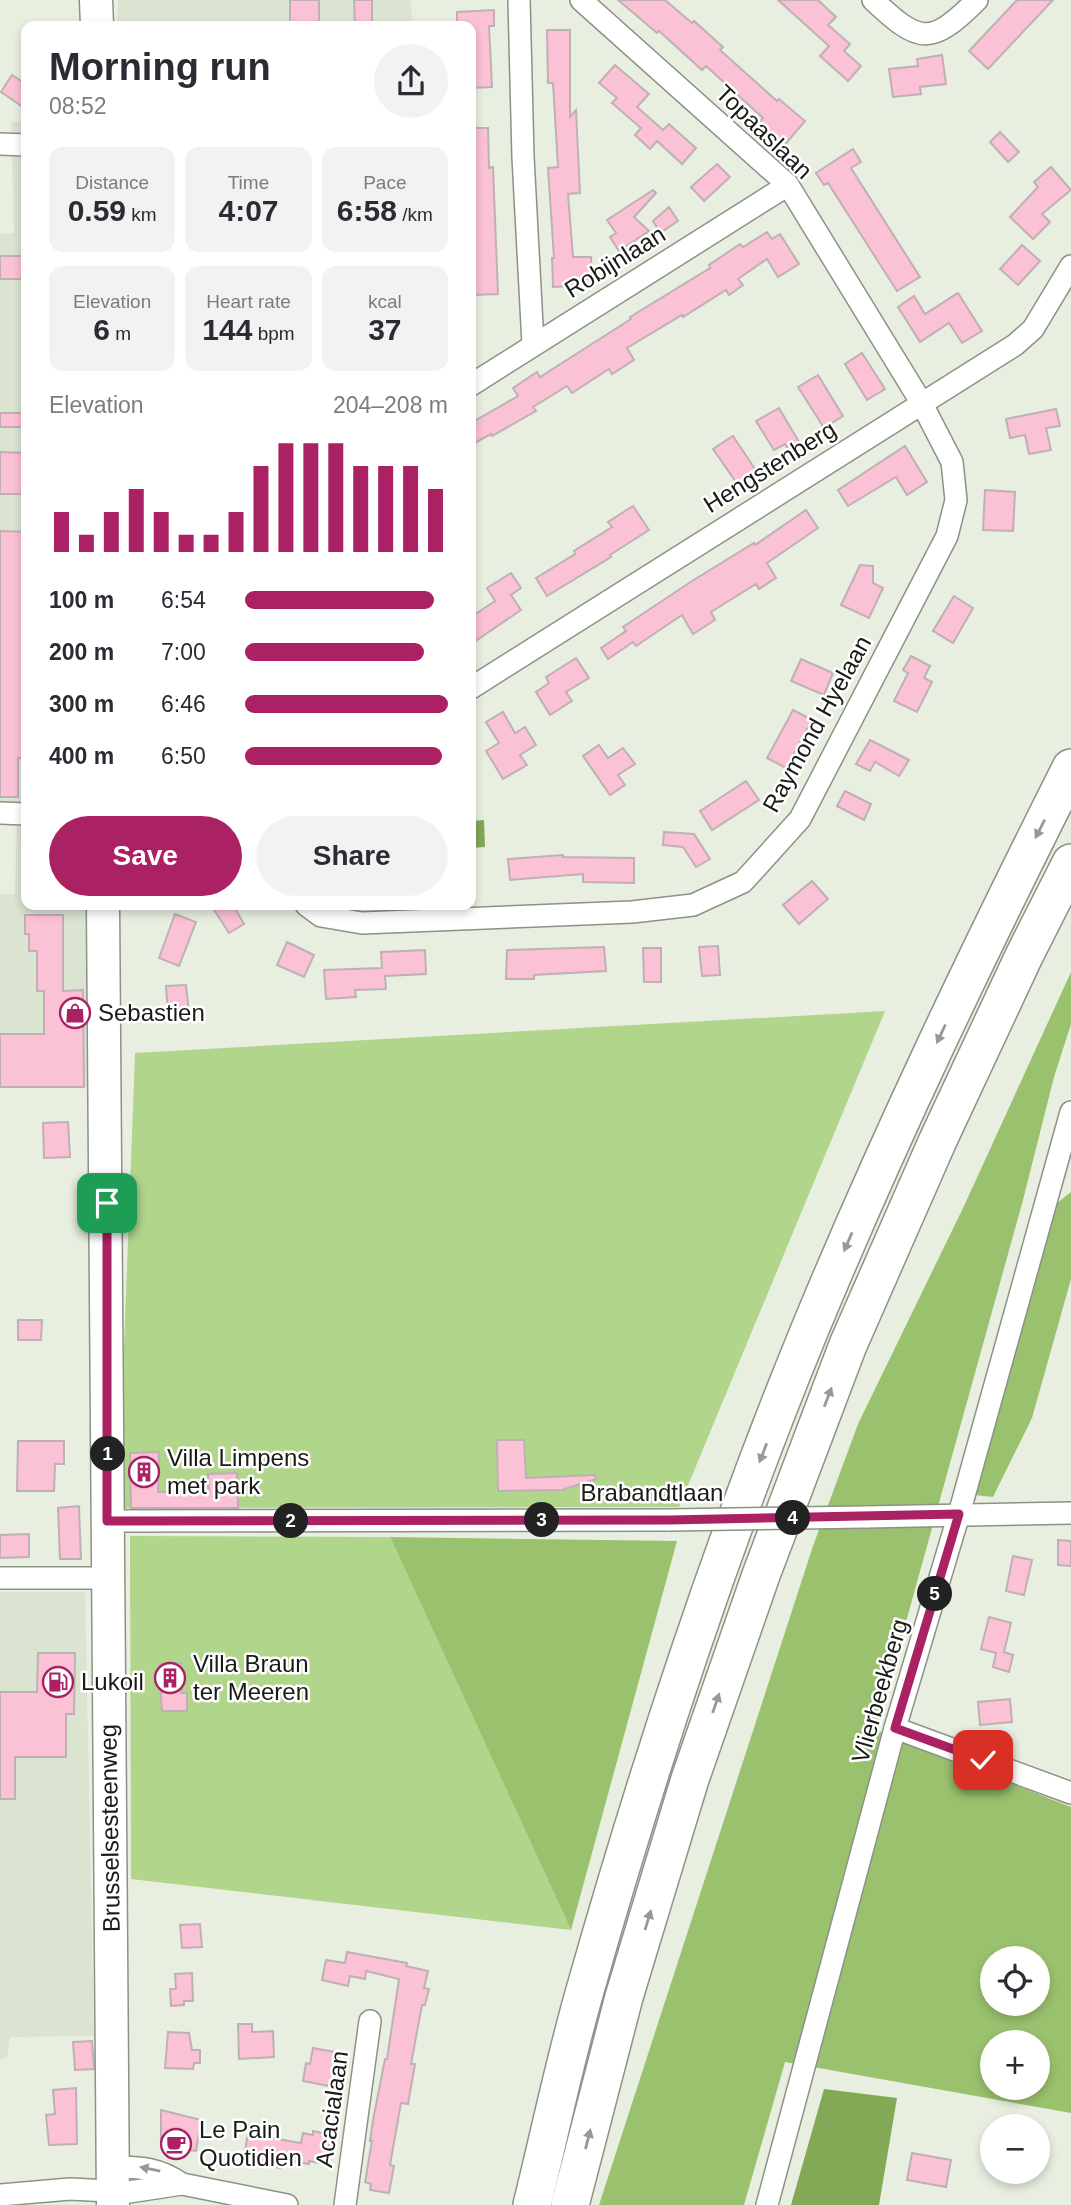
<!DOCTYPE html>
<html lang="en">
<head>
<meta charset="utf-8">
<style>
  body { margin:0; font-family:Helvetica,sans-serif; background:#f2f2f3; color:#2b2b33; height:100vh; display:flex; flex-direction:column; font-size:26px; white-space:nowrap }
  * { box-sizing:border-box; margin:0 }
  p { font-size:23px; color:#7c7c81 }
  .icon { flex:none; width:38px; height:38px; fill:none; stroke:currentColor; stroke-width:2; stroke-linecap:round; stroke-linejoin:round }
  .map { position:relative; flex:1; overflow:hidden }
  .side { position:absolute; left:21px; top:21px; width:455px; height:889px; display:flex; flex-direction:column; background:#fff; border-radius:14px; box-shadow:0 4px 10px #0003 }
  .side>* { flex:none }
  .fabs { position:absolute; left:980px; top:1946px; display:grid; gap:14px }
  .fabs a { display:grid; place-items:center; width:70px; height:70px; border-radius:50%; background:#fff; box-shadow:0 4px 10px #0003; font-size:35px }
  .pin { position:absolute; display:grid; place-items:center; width:60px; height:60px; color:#fff; margin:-30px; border-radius:14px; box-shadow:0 4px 10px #0006 }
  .km { position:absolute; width:35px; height:35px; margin:-18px; border-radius:50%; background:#222; color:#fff; font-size:19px; line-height:35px; text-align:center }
  .round { display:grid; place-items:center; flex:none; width:74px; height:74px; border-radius:37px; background:#f2f2f3 }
  .overview { display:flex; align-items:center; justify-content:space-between; height:119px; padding:0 28px }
  h1 { font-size:38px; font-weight:700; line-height:52px }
  .metrics { display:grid; grid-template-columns:repeat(3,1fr); gap:10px; height:119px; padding:7px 28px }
  .metrics div { display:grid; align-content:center; border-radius:14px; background:#f2f2f3; text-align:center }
  .metrics b { font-size:30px; font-weight:700 }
  .metrics small { font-size:19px; font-weight:400 }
  .metrics p { font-size:19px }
  .chart { height:196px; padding:14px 28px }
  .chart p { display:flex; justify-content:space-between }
  .chart svg { width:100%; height:126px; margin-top:7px; stroke:#aa2164; stroke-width:6 }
  .button { display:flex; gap:14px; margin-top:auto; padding:14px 28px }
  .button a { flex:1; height:80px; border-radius:42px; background:#aa2164; color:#fff; font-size:28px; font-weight:700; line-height:80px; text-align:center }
  .button a+a { background:#f2f2f3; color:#2b2b33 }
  ul { padding:0 28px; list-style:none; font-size:23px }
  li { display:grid; grid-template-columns:112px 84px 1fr; align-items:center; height:52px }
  li i { height:18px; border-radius:9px; background:#aa2164 }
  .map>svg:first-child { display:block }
  .built { fill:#dae4d0 }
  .green { fill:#b1d58b }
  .forest { fill:#9ac16e; fill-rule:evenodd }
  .water { fill:#83a957 }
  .building { fill:#fbc1d4; stroke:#bfb0b5; stroke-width:2 }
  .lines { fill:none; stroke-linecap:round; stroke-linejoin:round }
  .street-casing { stroke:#8b9286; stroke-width:24 }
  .primary-casing { stroke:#8b9286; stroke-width:35 }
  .highway-casing { stroke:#8b9286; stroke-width:40 }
  .street { stroke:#fff; stroke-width:21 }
  .primary { stroke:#fff; stroke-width:32 }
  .highway { stroke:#fff; stroke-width:37 }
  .street-bridge-casing { stroke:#8b9286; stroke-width:24; stroke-linecap:butt }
  .street-bridge { stroke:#fff; stroke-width:21 }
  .oneway { fill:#989896 }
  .route-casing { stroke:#fff; stroke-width:14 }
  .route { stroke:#aa2164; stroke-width:9 }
  .labels { text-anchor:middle; stroke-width:5; stroke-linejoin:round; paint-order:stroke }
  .street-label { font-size:24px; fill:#191b16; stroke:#fff }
  .poi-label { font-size:24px; fill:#191b16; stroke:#fff; text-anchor:start }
</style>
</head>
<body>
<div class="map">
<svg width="1071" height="2205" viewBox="0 0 1071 2205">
  <rect width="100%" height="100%" fill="#e8efe1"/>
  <!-- built -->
  <g class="built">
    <polygon points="118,0 411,0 412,26 117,26"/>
    <polygon points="26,121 26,905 91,905 96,1087 0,1087 0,894 15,894 17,811 0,810 0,234 14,233 11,122"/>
    <polygon points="0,1592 85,1592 94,2036 10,2037 7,2058 0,2059"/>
  </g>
  <!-- green -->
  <g class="green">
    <polygon points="885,1011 679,1507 118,1508 135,1053"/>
    <polygon points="130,1536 390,1537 571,1930 131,1879"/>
  </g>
  <!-- forest -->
  <g class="forest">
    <path d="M1071 972V1024L1054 1077 1023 1200 876 1730 1071 1807V2113L785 2062 744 2205H599L813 1546 858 1424 964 1206ZM992 1958H1038V2004H992ZM992 2042H1038V2088H992Z"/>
    <polygon points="1071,1192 1071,1279 1032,1418 993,1497 974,1495 1052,1207"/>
    <polygon points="390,1537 677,1541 571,1930"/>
  </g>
  <!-- water -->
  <g class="water">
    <polygon points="484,820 485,847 471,848 471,821"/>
    <polygon points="824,2089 897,2098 879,2205 791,2205"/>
  </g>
  <!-- building -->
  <g class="building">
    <rect x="290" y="0" width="29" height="26"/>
    <polygon points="354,0 372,0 372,26 355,26"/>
    <polygon points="618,0 665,0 692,23 694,21 723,47 720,50 777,101 779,99 805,121 782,148 757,125 763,118 706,66 702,70 659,31 657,33"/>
    <polygon points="778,0 818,0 836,17 828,25 850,44 844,51 861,66 848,81 820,56 829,46"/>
    <polygon points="1017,0 1053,0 988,69 969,51"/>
    <polygon points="494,10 494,26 489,26 492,87 471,88 471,26 457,26 457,12"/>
    <polygon points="547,30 570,30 570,117 576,110 580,193 568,194 573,257 591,257 592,279 572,280 572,286 553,287 552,258 554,258 548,168 558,167 553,83 548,83"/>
    <polygon points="942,55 946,84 920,87 921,94 893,97 889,69 918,66 917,59"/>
    <polygon points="615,65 649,94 637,107 663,130 669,124 696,148 682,164 657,141 650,149 635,135 641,128 612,103 617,98 599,83"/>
    <polygon points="12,75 26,84 26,109 1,92"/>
    <polygon points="471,128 488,128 489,168 493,167 498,294 475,295 471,204"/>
    <polygon points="1000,132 1019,152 1008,162 990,142"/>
    <polygon points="853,149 861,162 851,168 920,277 897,291 828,183 824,185 816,173"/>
    <polygon points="717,164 730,177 704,201 691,187"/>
    <polygon points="1051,167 1071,190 1042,214 1050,222 1033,239 1010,217 1038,187 1034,182"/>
    <polygon points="653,190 656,193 634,217 649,231 619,251 610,237 616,233 607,220"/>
    <polygon points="669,207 678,221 660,233 653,221"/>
    <polygon points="767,232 772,239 780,234 799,264 778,277 767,259 738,279 743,285 729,295 726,290 683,317 682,315 627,348 634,360 612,374 609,369 572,393 567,386 533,407 536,411 492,436 491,434 471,445 471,423 518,396 513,388 537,372 540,377 631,319 630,317 710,268 709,265 740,244 743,247"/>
    <polygon points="1022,245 1040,261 1018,285 1000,269"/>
    <rect x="0" y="256" width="26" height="23"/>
    <polygon points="958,293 982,331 962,343 949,323 920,342 898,307 914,296 925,314"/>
    <polygon points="862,353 885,389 867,400 845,364"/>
    <polygon points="818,375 843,416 824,428 798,387"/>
    <polygon points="779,408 799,442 788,449 785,444 774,450 756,421"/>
    <polygon points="1056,409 1060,426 1046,428 1051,450 1029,454 1025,435 1010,438 1006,419"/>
    <rect x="0" y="413" width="26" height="14"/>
    <polygon points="733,436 757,472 738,485 713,449"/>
    <polygon points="905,446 927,482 907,495 896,477 848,506 838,490"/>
    <polygon points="0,452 26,453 26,494 0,494"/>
    <polygon points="985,490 1015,492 1013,531 983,530"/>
    <polygon points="633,506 649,530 610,555 611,557 547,596 536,578 575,554 574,551 612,527 608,522"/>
    <polygon points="806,510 818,528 767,563 776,578 759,589 756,584 711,612 715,620 693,634 682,615 636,646 633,642 608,659 601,648 626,631 623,627 692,581 754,543 755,545"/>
    <polygon points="0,531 26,532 26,758 18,758 18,797 0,797"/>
    <polygon points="860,565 873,566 873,583 883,588 869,618 841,605"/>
    <polygon points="511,573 521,588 511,595 521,610 471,644 471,617 495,601 487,588"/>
    <polygon points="954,596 973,608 953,643 933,631"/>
    <polygon points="911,656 930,666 924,678 932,682 917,712 894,701 908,673 903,670"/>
    <polygon points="576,658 589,678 566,692 572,701 550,715 536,692 549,683 546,677"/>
    <polygon points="801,659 833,673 824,695 791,681"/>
    <polygon points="793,710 812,720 786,768 767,758"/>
    <polygon points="503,712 515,733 525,727 536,745 520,755 527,765 503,779 486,751 499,743 486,722"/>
    <polygon points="870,740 909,760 899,776 875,762 870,771 856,764"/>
    <polygon points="599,745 608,758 623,748 635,764 618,775 625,785 610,795 583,756"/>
    <polygon points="746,781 759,800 712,830 700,811"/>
    <polygon points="845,791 871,804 864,820 837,806"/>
    <polygon points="664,832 694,834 710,859 696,867 683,847 663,845"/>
    <polygon points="563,855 563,857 634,858 634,883 583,882 583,874 510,880 508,859"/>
    <polygon points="812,881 828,899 799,924 783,905"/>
    <polygon points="211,905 233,905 244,924 229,933"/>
    <polygon points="175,914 196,922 179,966 159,958"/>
    <polygon points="25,915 63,915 63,991 83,990 84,1087 0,1087 0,1034 44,1034 44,991 37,991 37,951 29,951 29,934 25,934"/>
    <polygon points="287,942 314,955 304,977 277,965"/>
    <polygon points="718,946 720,975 702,976 699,947"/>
    <polygon points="604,947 606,971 534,975 534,979 506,979 507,950"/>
    <polygon points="643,948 661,948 661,982 644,982"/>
    <polygon points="425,950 426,974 385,976 386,989 355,990 356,997 326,999 324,970 382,968 381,952"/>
    <polygon points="186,985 189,1013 168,1015 166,986"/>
    <polygon points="68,1122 70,1157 44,1158 43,1123"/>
    <polygon points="18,1320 42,1320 41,1340 18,1340"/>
    <polygon points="497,1440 524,1440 526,1478 595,1475 596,1479 562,1490 498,1491"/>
    <polygon points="18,1441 64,1441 64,1464 55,1464 54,1491 17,1491"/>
    <polygon points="159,1452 158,1492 209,1492 208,1474 237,1473 238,1508 131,1508 130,1453"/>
    <polygon points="79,1506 81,1559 60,1559 58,1508"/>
    <polygon points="29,1534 29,1557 0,1558 0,1535"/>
    <polygon points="1058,1540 1071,1541 1071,1566 1058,1565"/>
    <polygon points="1013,1556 1032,1560 1024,1595 1006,1591"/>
    <polygon points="989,1617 1011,1623 1004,1652 1013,1655 1009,1672 993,1667 996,1653 981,1649"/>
    <polygon points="38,1653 75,1653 74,1714 66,1714 66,1757 15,1757 15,1799 0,1799 0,1692 37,1692"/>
    <polygon points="181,1663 181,1693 187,1693 187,1711 162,1711 159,1664"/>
    <polygon points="1010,1699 1012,1722 980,1725 978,1702"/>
    <polygon points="200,1924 202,1947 182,1948 180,1925"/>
    <polygon points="347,1952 407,1963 406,1966 428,1971 424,1988 429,1989 425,2005 422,2005 411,2064 415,2064 408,2104 401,2103 390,2165 394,2166 389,2193 370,2190 371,2184 365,2182 372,2141 370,2141 373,2120 385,2059 387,2059 399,1979 366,1971 365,1979 350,1976 348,1986 322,1980 326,1960 345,1963"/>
    <polygon points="192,1973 193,2001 184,2001 184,2005 171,2006 170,1989 176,1989 175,1974"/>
    <polygon points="238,2024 252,2024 252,2032 273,2031 274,2057 239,2059"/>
    <polygon points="168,2032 189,2033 192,2050 200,2050 200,2063 194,2063 193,2069 165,2068"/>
    <polygon points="92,2041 94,2069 75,2070 73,2042"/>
    <polygon points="313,2048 340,2053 334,2087 303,2081 306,2063 310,2064"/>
    <polygon points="76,2088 77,2144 49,2145 46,2115 55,2114 53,2090"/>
    <polygon points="161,2110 201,2120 196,2151 166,2147 161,2140"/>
    <polygon points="313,2131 331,2135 325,2164 309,2161 309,2164 283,2160 281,2168 243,2161 248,2134 301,2143 303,2133 313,2135"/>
    <polygon points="912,2153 951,2160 946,2187 907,2180"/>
  </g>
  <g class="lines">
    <!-- street casing -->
    <g class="street-casing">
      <g id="street">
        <polyline points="519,0 523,157 533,344"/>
        <path d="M873 0C919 43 930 47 977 0"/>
        <polyline points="0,144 26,145"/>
        <polyline points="471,385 788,185"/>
        <polyline points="471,688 1015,345 1033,329 1071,266"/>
        <polyline points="0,813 26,814"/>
        <polyline points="306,905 321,916 362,923 632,912 693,905 743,882 800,819 947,536 956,500 952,462 921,402 788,185 581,0"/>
        <polyline points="866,1517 1071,1513"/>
        <polyline points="107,1521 670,1520"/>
        <polyline points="0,1578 108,1578"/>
        <polyline points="895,1728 1071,1793"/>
        <path d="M113 2167C141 2167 159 2168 182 2184"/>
        <polyline points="0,2195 70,2189 129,2192 182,2184 287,2205"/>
        <polyline points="345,2205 370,2021"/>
        <polyline points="767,2205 895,1728 959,1514 1071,1112"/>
      </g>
    </g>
    <!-- primary casing -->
    <g class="primary-casing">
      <g id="primary">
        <polyline points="96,0 97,26"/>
        <polyline points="103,905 113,2205"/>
      </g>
    </g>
    <!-- highway casing -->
    <g class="highway-casing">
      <g id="highway">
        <path d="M532 2205C550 2133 565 2059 586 1987 649 1765 722 1543 810 1329 889 1138 978 953 1071 768"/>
        <polyline points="570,2205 624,1997 690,1779 761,1575 848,1345 938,1140 1024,956 1071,863"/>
      </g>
    </g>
    <!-- street -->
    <use href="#street" class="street"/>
    <!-- primary -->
    <use href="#primary" class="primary"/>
    <!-- highway -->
    <use href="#highway" class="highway"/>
    <!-- street-bridge casing -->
    <g class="street-bridge-casing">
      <polyline id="street-bridge" points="670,1520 866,1517"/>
    </g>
    <!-- street-bridge -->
    <use href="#street-bridge" class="street-bridge"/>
  </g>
  <!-- one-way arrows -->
  <defs><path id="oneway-solid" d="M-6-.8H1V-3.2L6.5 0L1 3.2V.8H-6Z" transform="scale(1.75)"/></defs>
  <g class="oneway">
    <use href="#oneway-solid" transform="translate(1040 829) rotate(117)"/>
    <use href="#oneway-solid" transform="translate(941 1034) rotate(115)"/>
    <use href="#oneway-solid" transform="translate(848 1242) rotate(113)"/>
    <use href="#oneway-solid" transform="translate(828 1397) rotate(-69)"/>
    <use href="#oneway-solid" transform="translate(763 1453) rotate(111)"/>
    <use href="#oneway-solid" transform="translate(716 1703) rotate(-71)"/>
    <use href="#oneway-solid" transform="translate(648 1920) rotate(-73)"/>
    <use href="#oneway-solid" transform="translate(588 2139) rotate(-76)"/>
    <use href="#oneway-solid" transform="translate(150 2169) rotate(-168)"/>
  </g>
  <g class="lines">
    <!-- route casing -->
    <g class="route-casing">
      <polyline id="route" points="107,1203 107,1521 670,1520 959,1514 895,1728 983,1760"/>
    </g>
    <!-- route -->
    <use href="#route" class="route"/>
  </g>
  <!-- icons -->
  <defs>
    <g id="shop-ring" transform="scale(1.575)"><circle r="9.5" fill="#fff" stroke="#aa2164" stroke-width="1.5"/><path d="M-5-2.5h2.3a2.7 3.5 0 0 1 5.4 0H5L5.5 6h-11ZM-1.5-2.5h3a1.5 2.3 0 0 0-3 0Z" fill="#aa2164"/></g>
    <g id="building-ring" transform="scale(1.575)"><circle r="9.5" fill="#fff" stroke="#aa2164" stroke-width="1.5"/><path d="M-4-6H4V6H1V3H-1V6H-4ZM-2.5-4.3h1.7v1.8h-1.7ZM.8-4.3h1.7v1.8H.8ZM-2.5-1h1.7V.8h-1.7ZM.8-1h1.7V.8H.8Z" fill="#aa2164"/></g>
    <g id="fuel-ring" transform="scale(1.575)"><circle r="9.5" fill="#fff" stroke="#aa2164" stroke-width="1.5"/><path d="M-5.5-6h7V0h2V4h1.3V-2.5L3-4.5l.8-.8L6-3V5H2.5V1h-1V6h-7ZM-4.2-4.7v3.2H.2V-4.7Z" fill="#aa2164"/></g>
    <g id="cafe-ring" transform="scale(1.575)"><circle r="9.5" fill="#fff" stroke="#aa2164" stroke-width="1.5"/><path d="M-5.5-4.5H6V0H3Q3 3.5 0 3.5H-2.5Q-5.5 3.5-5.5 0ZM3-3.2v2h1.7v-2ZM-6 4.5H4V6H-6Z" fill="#aa2164"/></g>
  </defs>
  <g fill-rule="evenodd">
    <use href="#shop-ring" x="75" y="1013"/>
    <use href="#building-ring" x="144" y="1472"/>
    <use href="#building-ring" x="170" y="1678"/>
    <use href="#fuel-ring" x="58" y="1682"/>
    <use href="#cafe-ring" x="176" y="2144"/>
  </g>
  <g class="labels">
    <!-- street labels -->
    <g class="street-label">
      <text transform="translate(764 132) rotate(44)" y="8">Topaaslaan</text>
      <text transform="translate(615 262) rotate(-32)" y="8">Robijnlaan</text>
      <text transform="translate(770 467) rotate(-32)" y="8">Hengstenberg</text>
      <text transform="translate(817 724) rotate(-61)" y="8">Raymond Hyelaan</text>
      <text x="652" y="1501">Brabandtlaan</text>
      <text transform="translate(880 1691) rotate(-74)" y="8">Vlierbeekberg</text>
      <text transform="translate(110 1828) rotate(-91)" y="8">Brusselsesteenweg</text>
      <text transform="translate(332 2109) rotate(-82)" y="8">Acacialaan</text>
    </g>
    <!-- poi labels -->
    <g class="poi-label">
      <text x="98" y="1021">Sebastien</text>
      <text x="167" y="1466">Villa Limpens<tspan x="167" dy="28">met park</tspan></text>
      <text x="193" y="1672">Villa Braun<tspan x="193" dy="28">ter Meeren</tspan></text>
      <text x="81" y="1690">Lukoil</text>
      <text x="199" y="2138">Le Pain<tspan x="199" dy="28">Quotidien</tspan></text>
    </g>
  </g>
</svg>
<div class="fabs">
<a><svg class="icon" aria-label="locate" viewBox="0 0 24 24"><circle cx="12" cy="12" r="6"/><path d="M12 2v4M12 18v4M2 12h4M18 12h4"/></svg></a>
<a>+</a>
<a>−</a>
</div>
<div class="pin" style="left:107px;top:1203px;background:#1e9e55"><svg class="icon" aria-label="arrive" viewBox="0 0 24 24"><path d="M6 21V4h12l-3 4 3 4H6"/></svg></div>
<div class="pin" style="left:983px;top:1760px;background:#d93025"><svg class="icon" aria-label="check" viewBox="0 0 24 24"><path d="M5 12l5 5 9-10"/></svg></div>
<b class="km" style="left:108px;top:1454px">1</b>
<b class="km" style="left:291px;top:1521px">2</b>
<b class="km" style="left:542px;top:1520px">3</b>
<b class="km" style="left:793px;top:1518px">4</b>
<b class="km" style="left:935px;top:1594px">5</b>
<section class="side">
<div class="overview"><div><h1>Morning run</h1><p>08:52</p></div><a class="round"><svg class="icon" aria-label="share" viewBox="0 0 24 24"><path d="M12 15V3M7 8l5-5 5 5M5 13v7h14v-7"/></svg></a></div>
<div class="metrics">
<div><p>Distance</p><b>0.59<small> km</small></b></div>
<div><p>Time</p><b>4:07</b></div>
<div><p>Pace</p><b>6:58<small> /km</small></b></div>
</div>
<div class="metrics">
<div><p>Elevation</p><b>6<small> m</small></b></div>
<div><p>Heart rate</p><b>144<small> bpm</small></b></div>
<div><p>kcal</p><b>37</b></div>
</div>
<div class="chart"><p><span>Elevation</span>204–208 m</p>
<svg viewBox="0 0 160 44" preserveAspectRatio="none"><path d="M5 44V30M15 44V38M25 44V30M35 44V22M45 44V30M55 44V38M65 44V38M75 44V30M85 44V14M95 44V6M105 44V6M115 44V6M125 44V14M135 44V14M145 44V14M155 44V22"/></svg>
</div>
<ul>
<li><b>100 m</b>6:54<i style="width:93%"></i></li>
<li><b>200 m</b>7:00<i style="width:88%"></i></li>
<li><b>300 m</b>6:46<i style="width:100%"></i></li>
<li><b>400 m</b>6:50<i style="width:97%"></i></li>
</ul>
<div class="button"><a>Save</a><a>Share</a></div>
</section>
</div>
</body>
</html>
